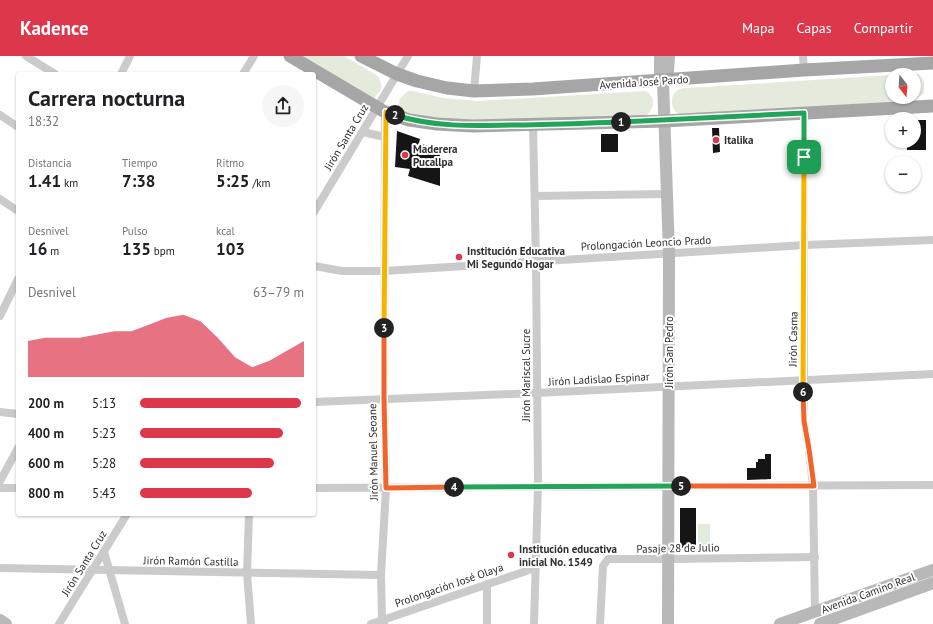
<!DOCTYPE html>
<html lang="es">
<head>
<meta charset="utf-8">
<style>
  body { margin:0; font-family:"PT Sans",sans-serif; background:#f6f6f6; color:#202124; height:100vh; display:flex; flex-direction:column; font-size:15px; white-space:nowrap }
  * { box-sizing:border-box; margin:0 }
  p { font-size:13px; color:#757577 }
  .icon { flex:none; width:22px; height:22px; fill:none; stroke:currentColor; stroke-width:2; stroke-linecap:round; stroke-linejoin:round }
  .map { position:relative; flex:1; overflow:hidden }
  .drawer { position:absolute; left:16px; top:16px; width:300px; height:444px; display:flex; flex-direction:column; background:#fff; border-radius:4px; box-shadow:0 1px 3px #0004 }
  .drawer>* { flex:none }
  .needle { width:26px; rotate:163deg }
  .buttons { position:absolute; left:885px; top:12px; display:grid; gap:8px }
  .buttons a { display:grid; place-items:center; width:36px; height:36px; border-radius:50%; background:#fff; box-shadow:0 1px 3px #0004; font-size:20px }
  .pin { position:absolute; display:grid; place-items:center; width:34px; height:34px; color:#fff; margin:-17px; border-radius:8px; box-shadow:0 2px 6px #0006 }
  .km { position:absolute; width:20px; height:20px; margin:-10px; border-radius:50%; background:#222; color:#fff; font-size:11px; line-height:20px; text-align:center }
  .round { display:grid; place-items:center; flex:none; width:42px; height:42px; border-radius:21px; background:#f6f6f6 }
  .headline { display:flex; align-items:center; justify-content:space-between; height:68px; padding:0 12px }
  h1 { font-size:22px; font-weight:700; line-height:30px }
  .metrics { display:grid; grid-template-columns:repeat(3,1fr); gap:6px; height:68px; padding:4px 12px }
  .metrics div { display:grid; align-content:center }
  .metrics b { font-size:17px; font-weight:700 }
  .metrics small { font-size:11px; font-weight:400 }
  .metrics p { font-size:11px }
  .chart { height:112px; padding:8px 12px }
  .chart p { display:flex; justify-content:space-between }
  .chart svg { width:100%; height:72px; margin-top:4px; fill:#dd374c; opacity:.7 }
  ul { padding:0 12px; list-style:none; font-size:13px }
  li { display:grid; grid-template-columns:64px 48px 1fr; align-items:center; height:30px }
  li i { height:10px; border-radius:5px; background:#dd374c }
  header { display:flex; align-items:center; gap:24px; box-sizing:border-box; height:56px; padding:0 20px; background:#dd374c; color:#fff }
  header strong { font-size:19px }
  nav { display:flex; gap:22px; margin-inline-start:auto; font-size:14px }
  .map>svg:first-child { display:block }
  .green { fill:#e4ebdc; fill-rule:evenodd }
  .building { fill:#151515 }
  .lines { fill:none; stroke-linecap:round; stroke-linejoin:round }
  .minor { stroke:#cbcbcb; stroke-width:8 }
  .secondary { stroke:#b8b8b8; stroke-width:12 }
  .primary { stroke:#a6a6a6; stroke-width:13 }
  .split-1-casing { stroke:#fff; stroke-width:8 }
  .split-2-casing { stroke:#fff; stroke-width:8 }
  .split-3-casing { stroke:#fff; stroke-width:8 }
  .split-4-casing { stroke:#fff; stroke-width:8 }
  .split-5-casing { stroke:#fff; stroke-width:8 }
  .split-6-casing { stroke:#fff; stroke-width:8 }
  .split-7-casing { stroke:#fff; stroke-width:8 }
  .split-1 { stroke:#22a559; stroke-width:5 }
  .split-2 { stroke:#22a559; stroke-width:5 }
  .split-3 { stroke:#f5b400; stroke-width:5 }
  .split-4 { stroke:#f0652b; stroke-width:5 }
  .split-5 { stroke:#22a559; stroke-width:5 }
  .split-6 { stroke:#f0652b; stroke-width:5 }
  .split-7 { stroke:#f5b400; stroke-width:5 }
  .poi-dot { fill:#dd374c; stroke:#fff; stroke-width:1.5 }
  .labels { text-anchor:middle; stroke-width:4; stroke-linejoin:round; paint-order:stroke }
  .street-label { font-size:11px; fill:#2e2e2e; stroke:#fff }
  .poi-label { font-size:11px; font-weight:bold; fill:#2e2e2e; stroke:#fff; text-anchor:start }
</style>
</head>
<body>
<header>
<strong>Kadence</strong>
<nav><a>Mapa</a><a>Capas</a><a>Compartir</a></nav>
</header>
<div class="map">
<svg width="933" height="568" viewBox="0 0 933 568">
  <rect width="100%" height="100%" fill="#fff"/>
  <!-- green -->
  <g class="green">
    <polygon points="295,0 344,0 378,20 379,22 382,31 380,35 374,42 370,43"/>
    <path d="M908 18H919L924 25V37L915 44 684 59C683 59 678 58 677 57 670 52 670 38 678 34 681 32 684 32 688 32ZM892 19H914V41H892Z"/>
    <path d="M408 35H413L443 42 477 45 646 35C656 42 655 52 646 60L470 68 399 56 398 52 400 42Z"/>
    <polygon points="698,468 710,468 710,492 698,491"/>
  </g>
  <!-- building -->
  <g class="building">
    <polygon points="916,64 926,64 926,94 907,94 907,87 916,86"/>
    <polygon points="712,72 719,72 720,96 713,97"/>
    <polygon points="397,75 420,83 419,87 440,94 440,130 408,120 410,113 395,111"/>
    <rect x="601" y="78" width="17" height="18"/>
    <polygon points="765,398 771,398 771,423 747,424 747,412 756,412 756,406 758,406 758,403 765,403"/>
    <polygon points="680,452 696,452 696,491 680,492"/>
  </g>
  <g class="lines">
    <!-- minor -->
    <g class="minor">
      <polyline points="26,0 55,18"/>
      <polyline points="803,0 804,14"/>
      <polyline points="121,18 130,0"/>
      <polyline points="243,18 254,0"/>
      <polyline points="474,35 477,0"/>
      <polyline points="804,57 804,365 809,393 813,430 815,556"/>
      <polyline points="0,59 18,71"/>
      <polyline points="533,69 536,205 538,430 534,568"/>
      <polyline points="363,76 385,81"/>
      <polyline points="535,140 667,138"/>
      <polyline points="0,143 18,155"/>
      <polyline points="314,156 408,0"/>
      <polyline points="314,210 342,215 384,215 805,189 933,184"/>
      <polyline points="0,260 18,223"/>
      <polyline points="314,346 536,337 933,318"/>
      <polyline points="0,356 18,358"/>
      <polyline points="0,425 18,392"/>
      <polyline points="0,432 18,432"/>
      <polyline points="314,432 933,429"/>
      <polyline points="249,458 247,517 251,568"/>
      <polyline points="104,496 125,568"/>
      <polyline points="0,512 381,519"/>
      <polyline points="487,528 487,568"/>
      <polyline points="59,568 127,458"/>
      <polyline points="371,568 535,512"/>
      <polyline points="384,568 382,564 381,519 386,432 384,343 385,56"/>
      <polyline points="600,568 603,510 608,503 669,503 815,501"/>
    </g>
    <!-- secondary -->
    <g class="secondary">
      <polyline points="660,0 660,16 663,25 669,197 668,568"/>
      <polyline points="663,25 668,15 669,0"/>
      <polyline points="0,564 6,568"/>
      <polyline points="780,568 933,514"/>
      <polyline points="820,568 933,527"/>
    </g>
    <!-- primary -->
    <g class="primary">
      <polyline points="290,0 385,56 409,64 437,68 473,70 664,65 933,50"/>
      <polyline points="361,0 397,18 417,25 447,32 474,35 533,33 804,14 933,7"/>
    </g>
  </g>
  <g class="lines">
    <!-- split-1 casing -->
    <g class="split-1-casing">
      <polyline id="split-1" points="621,66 804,57 804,101"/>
    </g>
    <!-- split-2 casing -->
    <g class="split-2-casing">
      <path id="split-2" d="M395 59C432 71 472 70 511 69 548 69 585 67 621 66"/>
    </g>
    <!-- split-3 casing -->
    <g class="split-3-casing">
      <polyline id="split-3" points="384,272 386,56 395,59"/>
    </g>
    <!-- split-4 casing -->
    <g class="split-4-casing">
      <polyline id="split-4" points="384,272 384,343 386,432 454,431"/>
    </g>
    <!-- split-5 casing -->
    <g class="split-5-casing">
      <polyline id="split-5" points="454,431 681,430"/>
    </g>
    <!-- split-6 casing -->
    <g class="split-6-casing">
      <polyline id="split-6" points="681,430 814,430 809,393 804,365 803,336"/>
    </g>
    <!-- split-7 casing -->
    <g class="split-7-casing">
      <polyline id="split-7" points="803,336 804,101"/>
    </g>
    <!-- split-1 -->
    <use href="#split-1" class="split-1"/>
    <!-- split-2 -->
    <use href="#split-2" class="split-2"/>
    <!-- split-3 -->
    <use href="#split-3" class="split-3"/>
    <!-- split-4 -->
    <use href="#split-4" class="split-4"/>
    <!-- split-5 -->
    <use href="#split-5" class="split-5"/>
    <!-- split-6 -->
    <use href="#split-6" class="split-6"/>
    <!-- split-7 -->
    <use href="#split-7" class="split-7"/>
  </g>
  <!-- markers -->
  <g class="poi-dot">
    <circle cx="716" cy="84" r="4"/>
    <circle cx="405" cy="99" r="4"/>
    <circle cx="459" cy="201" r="4"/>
    <circle cx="511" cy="499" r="4"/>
  </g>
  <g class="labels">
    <!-- street labels -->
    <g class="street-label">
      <text transform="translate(644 26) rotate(-4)" y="4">Avenida José Pardo</text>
      <text transform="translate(346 81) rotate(-59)" y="4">Jirón Santa Cruz</text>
      <text transform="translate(646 187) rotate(-3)" y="4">Prolongación Leoncio Prado</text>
      <text transform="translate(793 283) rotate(-89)" y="4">Jirón Casma</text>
      <text transform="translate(669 296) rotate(-90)" y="4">Jirón San Pedro</text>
      <text transform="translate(526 319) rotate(-90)" y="4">Jirón Mariscal Sucre</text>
      <text transform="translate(599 323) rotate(-3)" y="4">Jirón Ladislao Espinar</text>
      <text transform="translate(373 396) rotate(-91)" y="4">Jirón Manuel Seoane</text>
      <text transform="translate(678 492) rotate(-1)" y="4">Pasaje 28 de Julio</text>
      <text transform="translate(191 505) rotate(1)" y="4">Jirón Ramón Castilla</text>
      <text transform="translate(84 507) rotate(-58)" y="4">Jirón Santa Cruz</text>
      <text transform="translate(449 529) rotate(-19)" y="4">Prolongación José Olaya</text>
      <text transform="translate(868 537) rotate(-20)" y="4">Avenida Camino Real</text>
    </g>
    <!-- poi labels -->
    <g class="poi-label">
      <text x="724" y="88">Italika</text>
      <text x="413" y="97">Maderera<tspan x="413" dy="13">Pucallpa</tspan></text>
      <text x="467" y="199">Institución Educativa<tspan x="467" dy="13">Mi Segundo Hogar</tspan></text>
      <text x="519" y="497">Institución educativa<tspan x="519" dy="13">inicial No. 1549</tspan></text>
    </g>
  </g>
</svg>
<div class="buttons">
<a><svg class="needle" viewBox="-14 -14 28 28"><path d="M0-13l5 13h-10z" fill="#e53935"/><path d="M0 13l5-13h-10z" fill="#757577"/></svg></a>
<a>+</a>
<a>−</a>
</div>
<div class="pin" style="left:804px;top:101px;background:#1e9e55"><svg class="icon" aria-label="arrive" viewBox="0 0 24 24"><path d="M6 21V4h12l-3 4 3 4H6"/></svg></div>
<b class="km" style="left:621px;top:66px">1</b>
<b class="km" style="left:395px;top:59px">2</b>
<b class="km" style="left:384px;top:272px">3</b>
<b class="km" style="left:454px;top:431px">4</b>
<b class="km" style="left:681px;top:430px">5</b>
<b class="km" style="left:803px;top:336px">6</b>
<section class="drawer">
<div class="headline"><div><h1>Carrera nocturna</h1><p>18:32</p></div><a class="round"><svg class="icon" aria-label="share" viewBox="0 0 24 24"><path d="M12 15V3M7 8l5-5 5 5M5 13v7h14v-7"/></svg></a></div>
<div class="metrics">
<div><p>Distancia</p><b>1.41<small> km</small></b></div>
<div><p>Tiempo</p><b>7:38</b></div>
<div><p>Ritmo</p><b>5:25<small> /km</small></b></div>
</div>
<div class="metrics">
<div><p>Desnivel</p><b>16<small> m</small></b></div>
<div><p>Pulso</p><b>135<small> bpm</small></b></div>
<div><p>kcal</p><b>103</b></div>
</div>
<div class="chart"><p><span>Desnivel</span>63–79 m</p>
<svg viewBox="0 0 160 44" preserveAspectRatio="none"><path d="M0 44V22L10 20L20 20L30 20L40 18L50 16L60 16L70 12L80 8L90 6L100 10L110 20L120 32L130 38L140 34L150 28L160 22V44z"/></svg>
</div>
<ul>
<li><b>200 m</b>5:13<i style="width:98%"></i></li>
<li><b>400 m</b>5:23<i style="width:87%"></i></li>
<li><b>600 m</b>5:28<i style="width:82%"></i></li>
<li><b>800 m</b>5:43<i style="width:68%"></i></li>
</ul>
</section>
</div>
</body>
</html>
